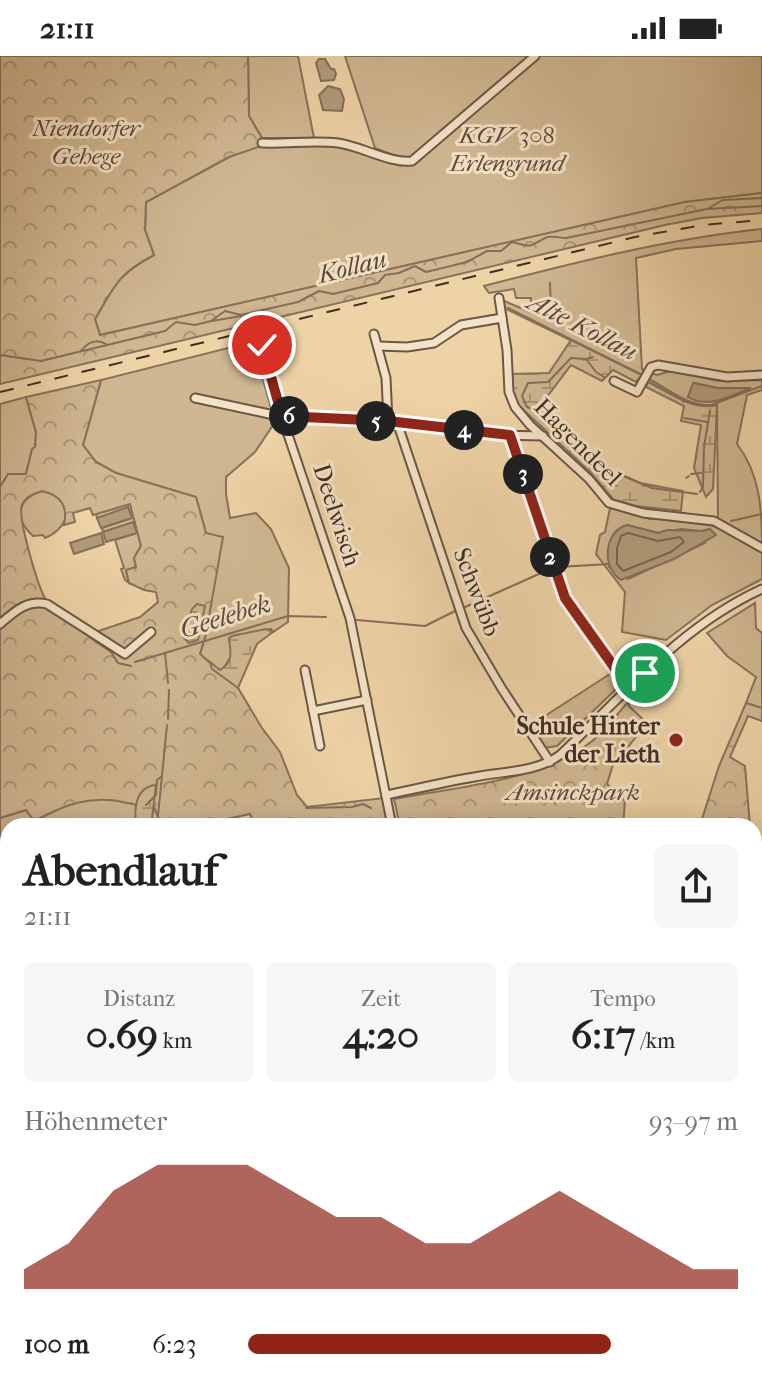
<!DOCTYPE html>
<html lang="de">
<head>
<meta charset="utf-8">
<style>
  body { margin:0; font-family:"IM FELL French Canon",serif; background:#f6f6f6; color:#222; height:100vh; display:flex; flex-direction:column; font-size:30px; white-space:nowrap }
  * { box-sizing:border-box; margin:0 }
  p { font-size:26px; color:#767676 }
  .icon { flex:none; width:44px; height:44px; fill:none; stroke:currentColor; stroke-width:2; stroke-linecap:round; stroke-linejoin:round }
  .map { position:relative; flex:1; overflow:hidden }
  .side { position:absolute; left:0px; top:762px; width:762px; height:574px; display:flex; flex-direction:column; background:#fff; border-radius:24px 24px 0 0; box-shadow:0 4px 20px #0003 }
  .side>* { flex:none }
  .pin { position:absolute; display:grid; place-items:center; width:68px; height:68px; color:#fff; margin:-34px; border:4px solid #fff; border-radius:50%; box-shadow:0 2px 8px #0007 }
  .km { position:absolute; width:40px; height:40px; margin:-20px; border-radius:50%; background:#222; color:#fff; font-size:22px; line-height:40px; text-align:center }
  .round { display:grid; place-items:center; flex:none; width:84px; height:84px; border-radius:12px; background:#f6f6f6 }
  .summary { display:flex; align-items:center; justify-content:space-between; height:136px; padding:0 24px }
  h1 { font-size:44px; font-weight:700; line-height:60px }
  .stats { display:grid; grid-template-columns:repeat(3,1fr); gap:12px; height:136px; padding:8px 24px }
  .stats div { display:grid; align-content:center; border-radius:12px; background:#f6f6f6; text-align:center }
  .stats b { font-size:40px; font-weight:700 }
  .stats small { font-size:22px; font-weight:400 }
  .stats p { font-size:22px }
  .chart { height:224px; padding:16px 24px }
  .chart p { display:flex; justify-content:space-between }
  .chart svg { width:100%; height:144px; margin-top:8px; fill:#8f2418; opacity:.7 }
  ul { padding:0 24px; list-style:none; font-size:26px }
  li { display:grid; grid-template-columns:128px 96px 1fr; align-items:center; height:60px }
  li i { height:20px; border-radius:10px; background:#8f2418 }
  .status { display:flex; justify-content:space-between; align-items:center; height:56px; padding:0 40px; background:#fff; direction:ltr }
  .status svg { height:22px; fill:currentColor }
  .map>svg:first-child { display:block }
  .green { fill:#d0b791; stroke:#87725b; stroke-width:2; fill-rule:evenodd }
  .forest { fill:url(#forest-crowns); stroke:#87725b; stroke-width:2; fill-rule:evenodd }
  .wetland { fill:url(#wetland-marsh); stroke:#87725b; stroke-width:2 }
  .water { fill:#b29b7b; stroke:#846f59; stroke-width:2 }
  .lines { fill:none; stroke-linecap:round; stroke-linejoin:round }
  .shore { stroke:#786450; stroke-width:2 }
  .stream { stroke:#846f59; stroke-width:2 }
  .minor-casing { stroke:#6a5746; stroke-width:11 }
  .minor { stroke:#f4e2c6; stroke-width:7 }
  .rail { stroke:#3e2e25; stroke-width:2; stroke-dasharray:14 14; stroke-linecap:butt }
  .route-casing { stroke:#fff; stroke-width:16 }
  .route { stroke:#8f2418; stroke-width:10 }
  .poi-dot { fill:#8f2418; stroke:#f4e2c6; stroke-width:3 }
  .labels { text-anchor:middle; stroke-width:6; stroke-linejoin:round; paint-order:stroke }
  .park-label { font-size:24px; font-style:italic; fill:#5b493b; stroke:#f4e2c6 }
  .street-label { font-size:24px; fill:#3e2e25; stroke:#f4e2c6 }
  .poi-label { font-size:24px; font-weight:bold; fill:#3e2e25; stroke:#f4e2c6; text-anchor:end }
  .water-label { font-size:26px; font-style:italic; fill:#5b493a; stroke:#f4e2c6 }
</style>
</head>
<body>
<div class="status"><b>21:11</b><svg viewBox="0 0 49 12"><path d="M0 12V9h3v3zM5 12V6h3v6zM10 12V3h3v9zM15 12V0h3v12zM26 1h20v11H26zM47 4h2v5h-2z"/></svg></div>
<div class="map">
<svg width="762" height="1335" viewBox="0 0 762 1335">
  <defs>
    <pattern id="forest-crowns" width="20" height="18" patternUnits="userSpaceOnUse" patternTransform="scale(2)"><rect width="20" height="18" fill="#d0b791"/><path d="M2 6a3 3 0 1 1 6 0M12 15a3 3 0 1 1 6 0" fill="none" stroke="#aa9576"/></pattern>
    <pattern id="wetland-marsh" width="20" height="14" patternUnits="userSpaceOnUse" patternTransform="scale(2)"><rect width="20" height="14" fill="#d0b791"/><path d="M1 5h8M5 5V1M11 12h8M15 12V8" fill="none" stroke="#aa9576"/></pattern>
  </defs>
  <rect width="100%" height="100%" fill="#eed3a7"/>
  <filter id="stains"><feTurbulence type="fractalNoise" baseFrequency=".0025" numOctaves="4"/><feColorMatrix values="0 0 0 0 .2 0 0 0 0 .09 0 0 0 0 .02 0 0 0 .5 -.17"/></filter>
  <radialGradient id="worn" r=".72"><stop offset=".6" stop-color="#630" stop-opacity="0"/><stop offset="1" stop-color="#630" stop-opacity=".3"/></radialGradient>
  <!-- green -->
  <g class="green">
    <polygon points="248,0 298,0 314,82 262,82 249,60"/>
    <path d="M345 0H762V137L685 146 100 279 95 263C115 229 118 218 154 199L145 174 146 146 229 101 257 90H348L350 94H360L401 110 404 103 375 92Z"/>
    <path d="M762 173V185L676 193 636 202 642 313 644 314 642 319 506 253 502 244 530 256 531 242H516L514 233 489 237 484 230C577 206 667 183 762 173Z"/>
    <polygon points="256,285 259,301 257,302 275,366 255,396 226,421 226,438 230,462 256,457 271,473 289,512 288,566 273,576 271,573 229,583 232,599 223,613 219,614 200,598 206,578 206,477 196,441 116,417 96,406 83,389 101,324"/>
    <path d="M671 315 719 325 762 324V334L747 339 737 388C760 418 762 453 762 490L718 464 717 349H693L647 325 651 317 657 319ZM695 327 717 332H751L688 341Z"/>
    <polygon points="26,341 36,376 35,391 32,393 26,418 9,418 0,431 0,348"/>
    <path d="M42 435C74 442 73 470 45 482L43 479 33 480C13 462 17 443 42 435Z"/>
    <polygon points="130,448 141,490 134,502 136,511 126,515 129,527 125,524 121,513 124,512 115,484 136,477 133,467 103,476 102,472 131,462 128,452 97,462 96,458"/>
    <path d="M610 452 648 460 649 463C704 461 716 468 762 497V523L712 549 666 584 622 576 625 536 596 498 600 479 605 476ZM627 469 659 477 681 473 702 475 709 473 705 487 628 523 609 511C609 492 607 475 627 469Z"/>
    <polygon points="755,547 756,572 762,577 762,652 746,647 756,621 727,600 707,577"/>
    <polygon points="613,616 618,623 618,631 557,690 545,692 531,669"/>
    <polygon points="87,743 113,743 147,751 154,749 161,768 176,763 213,766 237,760 239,764 246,768 235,770 8,770 8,981 0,978 0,943 4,934 0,932 0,762 26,754 35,765 70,747"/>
    <polygon points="8,987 8,1048 0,1058 0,1007 4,998 0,993"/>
    <polygon points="760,1294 762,1299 762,1335 755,1319 754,1300"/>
    <polygon points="608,1328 644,1328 650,1335 601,1335"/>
  </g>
  <!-- forest -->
  <g class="forest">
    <path d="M0 0H248L249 60 262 82 261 90 229 101 146 146 145 174 154 199C118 218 115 229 95 263L100 279 685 146 762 137V157L702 162 665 169 0 328Z"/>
    <path d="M101 324 83 389 96 406 116 417 196 441 206 477 223 481 206 578 200 598 238 632 262 672 280 696 297 739 307 751 384 742 389 770H235L255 769 250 758 213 766 176 763 161 768 154 751 153 756C145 750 137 749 128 747 92 738 66 748 34 765L26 754 0 762V431L8 418H26L32 393 35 391 36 376 26 341ZM42 435C61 439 68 450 64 469L75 466 73 457 90 452 93 459 130 448 141 490 134 502 136 511 126 514 129 527 144 534 156 536 158 546 140 561 96 576C82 567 57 556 47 545 39 536 17 460 22 449 26 440 34 438 42 435Z"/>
    <path d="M629 645V650L647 667 624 696 615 702 607 728 625 745 623 770H400L394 743C456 731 540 725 591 686 605 675 617 658 629 645Z"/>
    <polygon points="746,647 762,652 762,665 748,660 730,701 745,710 750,770 718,770 702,763 719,710"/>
    <polygon points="8,1326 454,1328 454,1335 0,1335 0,1328"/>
  </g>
  <!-- wetland -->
  <g class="wetland">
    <polygon points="571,284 642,319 636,326 613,314 602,325 571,309 541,349 605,411 640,427 683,435 681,455 636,450 614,444 589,415 517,348 512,335 512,318 549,317"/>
    <path d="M648 326C670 337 692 355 717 349L713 433 706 441 694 412 701 369 681 365 684 350 646 331Z"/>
    <polygon points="197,548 205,550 198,584 189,587 183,581 192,553"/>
    <path d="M266 573 273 576 257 588 238 632 212 613 210 606 220 614C233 607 231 596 229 582L232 580Z"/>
    <path d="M156 729 151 770H136C134 753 135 731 156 729Z"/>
  </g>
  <!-- water -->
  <g class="water">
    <polygon points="319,3 325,3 331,13 334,13 336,18 334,24 321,25 316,7"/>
    <polygon points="328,30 340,33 344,43 342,55 323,54 319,39"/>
    <path d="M693 327 717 332H751C731 340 708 353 688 341Z"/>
    <polygon points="128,451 132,462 101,472 97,462"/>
    <polygon points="133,466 137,477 106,486 103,476"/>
    <path d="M627 469 658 477 667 474 702 475 710 473 716 479 674 503 621 524C601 511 604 476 627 469Z"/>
    <polygon points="101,477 104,488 74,498 70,487"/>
  </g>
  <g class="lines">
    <!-- shore -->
    <polygon class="shore" points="628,477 658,485 680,481 684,486 671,496 623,515 617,508 617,492 621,480"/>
    <!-- stream -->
    <g class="stream">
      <polyline points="709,152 723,144 762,142"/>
      <polyline points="550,227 551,255"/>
      <polyline points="508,252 642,319"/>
      <polyline points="212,265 241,260"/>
      <path d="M81 295C88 286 96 282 106 288"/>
      <path d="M0 299 41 305 165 275 176 266 195 269 211 265 225 255 241 259 298 246 319 235 333 238 378 227 385 219 399 217 415 210 426 216 467 206 487 195H501L512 186C534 191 526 192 545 182 550 179 560 182 566 182L707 153 762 150"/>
      <polyline points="593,301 586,303 571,302 548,326 528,327 522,340 527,351 545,358 597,407"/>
      <polyline points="586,303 596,316 604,321"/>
      <path d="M649 323C668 333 689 351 711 349L762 330"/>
      <polyline points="684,362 707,366"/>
      <polyline points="604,412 652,432 697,438"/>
      <polyline points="691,418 701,417"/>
      <polyline points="686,422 689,420"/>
      <polyline points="700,436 703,431 704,391 710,355"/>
      <polyline points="731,465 762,458"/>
      <polyline points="558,511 609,508"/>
      <polyline points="463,552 550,513"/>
      <polyline points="357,564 425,570 455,555"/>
      <polyline points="92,583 111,596 118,607 131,610"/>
      <polyline points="135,606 165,597"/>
      <polyline points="168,627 165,597 288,560 326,561"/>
      <polyline points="168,663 169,634"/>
      <polyline points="146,749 156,739 157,724 161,721"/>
      <polyline points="306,752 352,751 363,748 371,752"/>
      <polyline points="157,770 167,669"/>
    </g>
    <!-- minor casing -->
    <g class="minor-casing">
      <g id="minor">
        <path d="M262 87C288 88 313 84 338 87 361 90 391 108 412 105L535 0"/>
        <polyline points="499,242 507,294 509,336 515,351 530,369 589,423 609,447 643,457 714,465 762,492"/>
        <polyline points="374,278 386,322 388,365"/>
        <polyline points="262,289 280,355 350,562 392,770"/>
        <polyline points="378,290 407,291 434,287 461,269 502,262"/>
        <polyline points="614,325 637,336 651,311 658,309 727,321 762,319"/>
        <polyline points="195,342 274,359 388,365 501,379 543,380"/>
        <polyline points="397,366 466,572 502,633 550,706"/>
        <polyline points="510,379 565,542 629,632"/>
        <path d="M0 568C14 556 27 543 47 548L125 598 151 576"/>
        <polyline points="305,614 320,690"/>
        <polyline points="313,655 367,644"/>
        <path d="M386 739C415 733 445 726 474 721 503 715 535 717 560 699 624 639 681 570 762 533"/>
        <polyline points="754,896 762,894"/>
        <polyline points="754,1042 762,1043"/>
        <polyline points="754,1067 762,1053"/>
        <polyline points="0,1227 8,1216"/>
        <polyline points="464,1328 464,1335"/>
      </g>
    </g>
    <!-- minor -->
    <use href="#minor" class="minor"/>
    <!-- rail -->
    <g class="rail">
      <polyline points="0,336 635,181 703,169 762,164"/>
      <polyline points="515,1328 516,1335"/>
      <polyline points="540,1328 541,1335"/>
    </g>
  </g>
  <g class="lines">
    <!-- route casing -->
    <g class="route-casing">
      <polyline id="route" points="262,289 282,360 388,365 510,379 565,542 629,632 645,617"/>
    </g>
    <!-- route -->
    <use href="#route" class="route"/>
  </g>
  <!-- markers -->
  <circle class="poi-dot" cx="676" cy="684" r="8"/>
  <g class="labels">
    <!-- park labels -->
    <g class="park-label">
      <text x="86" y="80">Niendorfer<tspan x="86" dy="28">Gehege</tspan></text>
      <text x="507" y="87">KGV 308<tspan x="507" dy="28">Erlengrund</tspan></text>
      <text x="573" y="744">Amsinckpark</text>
    </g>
    <!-- street labels -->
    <g class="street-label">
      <text transform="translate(578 386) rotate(45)" y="8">Hagendeel</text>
      <text transform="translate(337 459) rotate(72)" y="8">Deelwisch</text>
      <text transform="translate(477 536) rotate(69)" y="8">Schwübb</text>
    </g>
    <!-- poi labels -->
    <g class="poi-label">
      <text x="660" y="678">Schule Hinter<tspan x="660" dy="28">der Lieth</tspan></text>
    </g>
    <!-- water labels -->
    <g class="water-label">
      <text transform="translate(352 210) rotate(-14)" y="9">Kollau</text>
      <text transform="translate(583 270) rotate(27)" y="9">Alte Kollau</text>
      <text transform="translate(225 560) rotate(-17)" y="9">Geelebek</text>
    </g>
  </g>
  <rect width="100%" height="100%" filter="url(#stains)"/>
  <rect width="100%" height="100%" fill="url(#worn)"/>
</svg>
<div class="pin" style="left:645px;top:617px;background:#1e9e55"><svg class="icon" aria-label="arrive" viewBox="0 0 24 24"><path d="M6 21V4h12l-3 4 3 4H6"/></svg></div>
<div class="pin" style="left:262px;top:289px;background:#d93025"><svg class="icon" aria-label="check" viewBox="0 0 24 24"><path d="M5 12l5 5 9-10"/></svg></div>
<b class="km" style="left:550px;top:501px">2</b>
<b class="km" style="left:523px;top:418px">3</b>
<b class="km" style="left:464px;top:374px">4</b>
<b class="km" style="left:376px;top:365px">5</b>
<b class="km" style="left:289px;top:360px">6</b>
<section class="side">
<div class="summary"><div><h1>Abendlauf</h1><p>21:11</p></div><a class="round"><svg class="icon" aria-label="share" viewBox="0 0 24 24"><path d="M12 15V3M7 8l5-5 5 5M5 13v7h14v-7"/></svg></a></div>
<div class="stats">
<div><p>Distanz</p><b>0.69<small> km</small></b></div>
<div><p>Zeit</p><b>4:20</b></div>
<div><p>Tempo</p><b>6:17<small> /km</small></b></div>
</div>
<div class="chart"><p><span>Höhenmeter</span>93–97 m</p>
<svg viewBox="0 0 160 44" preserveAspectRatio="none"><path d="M0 44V38L10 30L20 14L30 6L40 6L50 6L60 14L70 22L80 22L90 30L100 30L110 22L120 14L130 22L140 30L150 38L160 38V44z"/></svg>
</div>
<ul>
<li><b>100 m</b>6:23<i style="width:74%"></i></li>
</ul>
</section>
</div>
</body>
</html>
